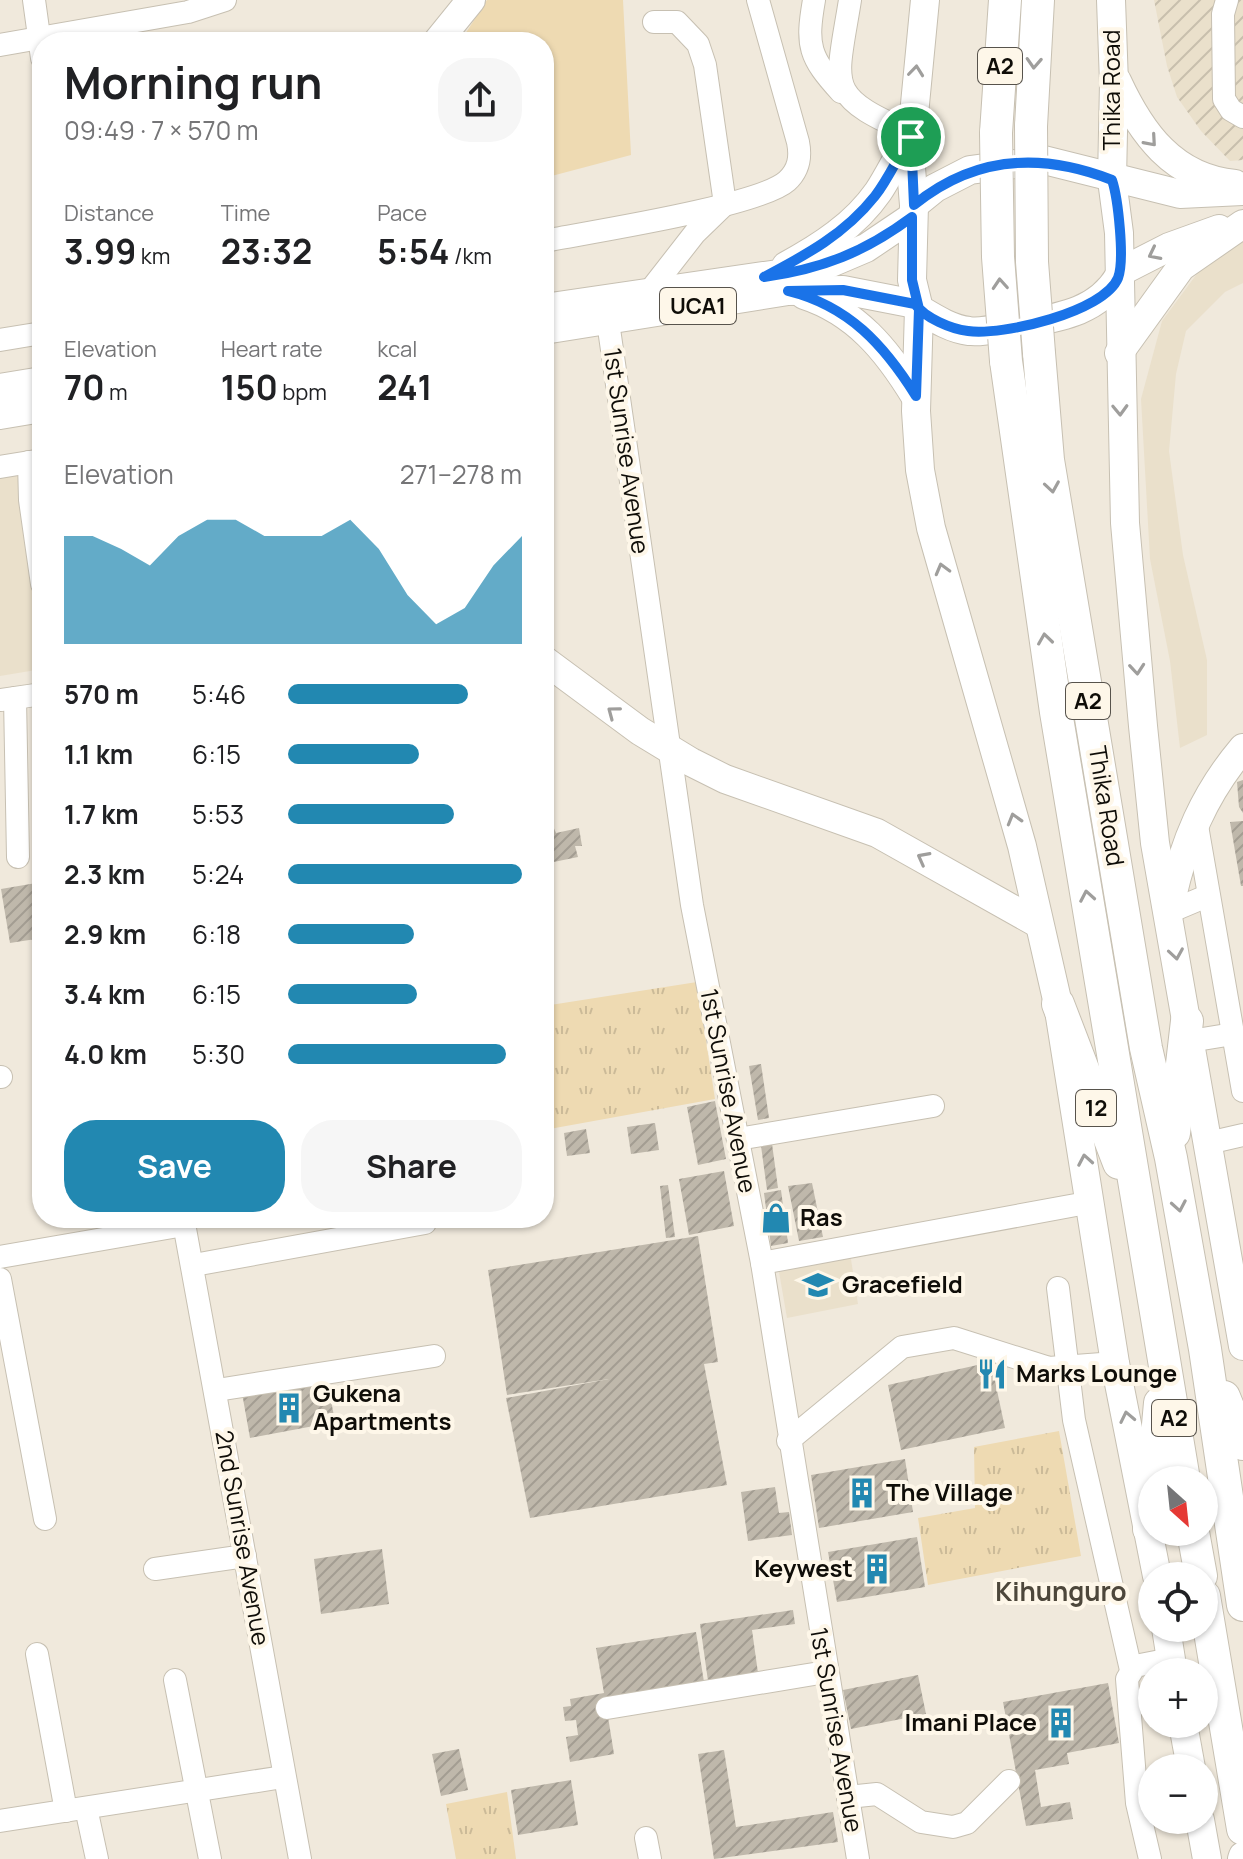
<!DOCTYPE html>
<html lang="en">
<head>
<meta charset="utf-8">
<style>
  body { margin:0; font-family:Manrope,sans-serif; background:#f6f6f6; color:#202124; height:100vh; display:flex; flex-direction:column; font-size:30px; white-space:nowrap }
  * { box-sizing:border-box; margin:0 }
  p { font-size:26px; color:#757577 }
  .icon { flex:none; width:44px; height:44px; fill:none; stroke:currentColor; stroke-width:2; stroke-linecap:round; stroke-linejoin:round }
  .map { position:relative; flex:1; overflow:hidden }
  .drawer { position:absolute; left:32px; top:32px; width:522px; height:1196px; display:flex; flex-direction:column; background:#fff; border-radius:32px; box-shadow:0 2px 6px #0004 }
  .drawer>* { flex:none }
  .needle { width:52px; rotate:153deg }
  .controls { position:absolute; left:1138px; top:1466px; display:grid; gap:16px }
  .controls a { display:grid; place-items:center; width:80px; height:80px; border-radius:50%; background:#fff; box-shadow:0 2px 6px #0004; font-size:40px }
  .pin { position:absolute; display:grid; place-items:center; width:68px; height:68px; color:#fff; margin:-34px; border:4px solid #fff; border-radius:50%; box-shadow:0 2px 8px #0007 }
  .round { display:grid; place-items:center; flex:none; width:84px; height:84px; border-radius:32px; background:#f6f6f6 }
  .head { display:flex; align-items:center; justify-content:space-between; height:136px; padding:0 32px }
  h1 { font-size:44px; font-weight:700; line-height:60px }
  .stats { display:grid; grid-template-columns:repeat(3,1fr); gap:12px; height:136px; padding:8px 32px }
  .stats div { display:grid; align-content:center }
  .stats b { font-size:34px; font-weight:700 }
  .stats small { font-size:22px; font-weight:400 }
  .stats p { font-size:22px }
  .chart { height:224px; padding:16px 32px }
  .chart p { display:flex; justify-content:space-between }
  .chart svg { width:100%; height:144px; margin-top:8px; fill:#2288b1; opacity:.7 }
  .action { display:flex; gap:16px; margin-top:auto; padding:16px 32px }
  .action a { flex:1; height:92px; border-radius:32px; background:#2288b1; color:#fff; font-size:32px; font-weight:700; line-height:92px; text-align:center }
  .action a+a { background:#f6f6f6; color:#202124 }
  ul { padding:0 32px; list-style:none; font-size:26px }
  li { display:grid; grid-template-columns:128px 96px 1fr; align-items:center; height:60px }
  li i { height:20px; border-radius:10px; background:#2288b1 }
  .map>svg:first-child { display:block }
  .built { fill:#eae0cb }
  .industrial { fill:url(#industrial-furrows) }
  .grass { fill:url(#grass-tufts) }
  .park { fill:#eedab2 }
  .building { fill:url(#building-hatch) }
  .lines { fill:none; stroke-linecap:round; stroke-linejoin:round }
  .minor-casing { stroke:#c7c0b2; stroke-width:24 }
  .major-casing { stroke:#c7c0b2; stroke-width:30 }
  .highway-casing { stroke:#c7c0b2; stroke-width:34 }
  .minor { stroke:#fff; stroke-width:22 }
  .major { stroke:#fff; stroke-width:28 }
  .highway { stroke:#fff; stroke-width:32 }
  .highway-bridge-casing { stroke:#c7c0b2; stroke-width:34; stroke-linecap:butt }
  .highway-bridge { stroke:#fff; stroke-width:32 }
  .oneway { stroke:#9f9e9c }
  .route-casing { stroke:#fff; stroke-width:16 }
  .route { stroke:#1a73e8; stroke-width:10 }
  .labels { text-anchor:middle; stroke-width:8; stroke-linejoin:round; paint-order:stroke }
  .shield { fill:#fef7e9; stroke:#57534c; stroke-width:2 }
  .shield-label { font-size:22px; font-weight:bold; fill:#0f0d08 }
  .street-label { font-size:24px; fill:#0f0d08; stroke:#fef7e9 }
  .poi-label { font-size:24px; font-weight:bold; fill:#0f0d08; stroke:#fef7e9; text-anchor:start }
  .neighbourhood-label { font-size:26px; font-weight:bold; fill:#4d473b; stroke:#fef7e9 }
</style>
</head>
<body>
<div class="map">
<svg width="1243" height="1859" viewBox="0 0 1243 1859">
  <defs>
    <pattern id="industrial-furrows" width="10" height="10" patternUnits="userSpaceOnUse" patternTransform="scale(2)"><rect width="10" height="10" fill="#eae0cb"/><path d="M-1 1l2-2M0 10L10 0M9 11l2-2" fill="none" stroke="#c8bfad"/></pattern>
    <pattern id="grass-tufts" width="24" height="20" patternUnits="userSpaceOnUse" patternTransform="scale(2)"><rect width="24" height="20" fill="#eedab2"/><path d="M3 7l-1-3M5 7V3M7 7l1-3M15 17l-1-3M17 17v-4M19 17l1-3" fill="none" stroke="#cbba98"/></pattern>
    <pattern id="building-hatch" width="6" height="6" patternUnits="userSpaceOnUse" patternTransform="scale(2)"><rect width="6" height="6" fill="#bfb8ab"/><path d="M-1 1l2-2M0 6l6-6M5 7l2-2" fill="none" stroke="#a39d92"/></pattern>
  </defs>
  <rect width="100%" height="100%" fill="#f0e9dc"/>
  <!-- built -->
  <g class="built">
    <polygon points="1243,239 1243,283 1225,292 1186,331 1176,374 1169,451 1183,555 1207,660 1207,735 1180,748 1170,661 1150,559 1141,399 1162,321 1202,267"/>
    <polygon points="0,461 42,462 42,669 0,676"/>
    <polygon points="850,1253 858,1304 787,1318 778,1266"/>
  </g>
  <!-- industrial -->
  <polygon class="industrial" points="1154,0 1243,0 1243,160 1230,161 1201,131 1177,97 1167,66"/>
  <!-- grass -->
  <g class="grass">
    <polygon points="697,982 715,1099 544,1130 544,1006"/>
    <polygon points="1059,1431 1081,1556 928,1585 918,1518 975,1508 974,1447"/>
    <polygon points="507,1792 516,1859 456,1859 446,1804"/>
  </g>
  <!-- park -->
  <polygon class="park" points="487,0 623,0 631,155 544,178 544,42 460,42"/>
  <!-- building -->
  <g class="building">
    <polygon points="42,751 42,782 40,782 35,752"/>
    <polygon points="1243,780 1243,813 1239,807 1237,782"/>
    <polygon points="1243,821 1243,886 1241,886 1230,822"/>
    <polygon points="553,826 556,833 579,828 582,846 575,846 578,857 544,864 544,827"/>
    <polygon points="42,882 42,938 10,943 1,889"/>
    <polygon points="761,1064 769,1118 758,1120 749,1066"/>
    <polygon points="715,1101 726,1159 698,1165 687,1107"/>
    <polygon points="655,1123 659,1150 631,1154 627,1127"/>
    <polygon points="586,1129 590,1153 567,1156 564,1133"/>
    <polygon points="770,1129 778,1188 767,1190 759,1131"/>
    <polygon points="724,1171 734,1226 689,1235 679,1179"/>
    <polygon points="812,1183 823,1237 799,1241 788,1186"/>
    <polygon points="668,1185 675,1237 666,1238 660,1186"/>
    <polygon points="781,1190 788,1243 771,1246 764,1193"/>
    <polygon points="698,1236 718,1362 704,1364 727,1485 530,1518 506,1398 609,1379 507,1395 488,1270"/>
    <polygon points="991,1362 1005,1428 901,1450 888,1385"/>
    <polygon points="327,1378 335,1422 250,1438 242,1393"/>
    <polygon points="905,1459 913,1512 819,1528 811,1475"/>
    <polygon points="775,1487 779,1513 789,1512 792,1535 748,1541 741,1492"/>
    <polygon points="917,1537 925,1587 837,1602 828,1552"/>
    <polygon points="382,1549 389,1604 321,1614 314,1559"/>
    <polygon points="793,1610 795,1624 752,1630 758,1673 708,1681 700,1624"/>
    <polygon points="696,1632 704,1682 605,1698 614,1754 570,1762 566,1737 578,1735 576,1720 565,1721 563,1707 571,1706 570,1699 604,1693 596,1648"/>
    <polygon points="918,1675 926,1714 851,1729 843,1690"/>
    <polygon points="1108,1683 1119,1743 1067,1753 1069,1764 1035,1770 1041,1807 1070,1802 1073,1819 1026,1826 1003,1702"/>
    <polygon points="459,1749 468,1790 441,1796 432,1754"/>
    <polygon points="724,1750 736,1827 833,1812 838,1842 714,1859 698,1754"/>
    <polygon points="571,1780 578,1825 518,1835 511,1790"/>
  </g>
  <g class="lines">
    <!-- minor casing -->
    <g class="minor-casing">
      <g id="minor">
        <polyline points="34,0 42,58"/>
        <path d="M814 0C806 46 809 57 841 92"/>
        <path d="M850 0C836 88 824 95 911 133"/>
        <polyline points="1227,0 1223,14 1224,99 1231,110 1243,117"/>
        <polyline points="0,45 188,12 225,0"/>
        <path d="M544 241C591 232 759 206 787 181 799 170 801 157 798 142L758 0"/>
        <polyline points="649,292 695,233 725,204 705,65 698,44 677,22 654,22"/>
        <polyline points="608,322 692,905 762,1263 858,1859"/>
        <polyline points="0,340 42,333"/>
        <polyline points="29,462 30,500 42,584"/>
        <polyline points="0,467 42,460"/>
        <polyline points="15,698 18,857"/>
        <polyline points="1,700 42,694"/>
        <polyline points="1196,820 1243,1091"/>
        <polyline points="1169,912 1207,896"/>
        <polyline points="1190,1041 1233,1034"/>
        <polyline points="0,1077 1,1077"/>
        <polyline points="738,1139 933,1106"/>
        <polyline points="1208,1143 1243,1135"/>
        <polyline points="183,1218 300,1859"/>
        <polyline points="0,1257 184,1225"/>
        <polyline points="762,1263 1092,1202"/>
        <polyline points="194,1265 425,1223"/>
        <polyline points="0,1279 45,1519"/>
        <polyline points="1058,1288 1074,1420 1131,1670"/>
        <polyline points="217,1390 434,1356"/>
        <polyline points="788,1441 902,1347 954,1338 1049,1368 1115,1363"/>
        <polyline points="155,1569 245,1556"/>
        <polyline points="37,1654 66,1811"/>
        <polyline points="175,1680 210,1859"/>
        <polyline points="607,1708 826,1672"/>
        <polyline points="848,1797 877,1794 921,1822 953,1827 967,1823 1009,1781"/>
        <polyline points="86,1808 97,1859"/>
        <polyline points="0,1821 283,1777"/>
        <polyline points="646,1838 650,1859"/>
        <polyline points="1150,1859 1137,1803 1127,1679 1135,1666 1171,1659"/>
      </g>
    </g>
    <!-- major casing -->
    <g class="major-casing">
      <g id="major">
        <path d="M925 0 910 156 914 205 912 280 919 309C934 318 951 329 969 331 983 333 998 328 1012 326 1053 318 1096 315 1119 276"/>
        <polyline points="1111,0 1114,83 1112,180 1119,233 1125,523 1143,726 1155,843 1243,1346"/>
        <polyline points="437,42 471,0"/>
        <path d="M1117 81C1141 133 1173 178 1235 184"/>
        <polyline points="914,205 935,188 970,170 1044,160 1180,194 1243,191"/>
        <path d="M786 266C821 247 855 225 878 192 890 174 898 155 910 138"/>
        <polyline points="1120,272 1169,247 1219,229"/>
        <path d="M804 295C856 312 887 350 915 396"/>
        <polyline points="544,308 819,268 866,248 912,217"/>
        <polyline points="919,309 916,411 920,470 931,528 1022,846 1058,1004 1115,1363 1157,1576"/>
        <polyline points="544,330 788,291 843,290 915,304"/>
        <polyline points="1119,353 1181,267 1243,224"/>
        <polyline points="0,388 42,381"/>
        <polyline points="0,415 42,408"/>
        <polyline points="544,660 640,731 691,762 725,779 877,833 1039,924"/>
        <path d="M1171 901C1184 842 1204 794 1243 748"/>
        <polyline points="1166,1628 1173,1672"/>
        <polyline points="1183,1724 1191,1768"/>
        <polyline points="1200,1820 1207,1859"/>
        <polyline points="1242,1859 1243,1856"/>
      </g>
    </g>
    <!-- highway casing -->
    <g class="highway-casing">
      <g id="highway">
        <polyline points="1031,126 1038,0"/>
        <polyline points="996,133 1005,0"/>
        <polyline points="1039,353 1048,460 1146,1048 1171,1158 1205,1349 1243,1605"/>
        <polyline points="1006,361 1056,712 1184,1480"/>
        <polyline points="1058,1004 1119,1163"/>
        <polyline points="1174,1133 1187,1021"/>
        <polyline points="1224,1397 1243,1444"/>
        <polyline points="1153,1480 1160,1403"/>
        <polyline points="1149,1529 1152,1495"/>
        <polyline points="1193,1532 1201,1576"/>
        <polyline points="1204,1596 1243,1829"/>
      </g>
    </g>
    <!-- minor -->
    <use href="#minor" class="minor"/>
    <!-- major -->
    <use href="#major" class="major"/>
    <!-- highway -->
    <use href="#highway" class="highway"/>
    <!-- highway-bridge casing -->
    <g class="highway-bridge-casing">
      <g id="highway-bridge">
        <polyline points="1031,126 1032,262 1039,353"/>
        <polyline points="996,133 998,257 1006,361"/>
      </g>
    </g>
    <!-- highway-bridge -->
    <use href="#highway-bridge" class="highway-bridge"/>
  </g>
  <!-- one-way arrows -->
  <defs><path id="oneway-chevron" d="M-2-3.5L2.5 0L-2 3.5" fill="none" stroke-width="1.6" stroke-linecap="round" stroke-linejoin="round" transform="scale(2)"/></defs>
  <g class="oneway">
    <use href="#oneway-chevron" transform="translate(1034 63) rotate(93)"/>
    <use href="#oneway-chevron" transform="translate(916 71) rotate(-84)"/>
    <use href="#oneway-chevron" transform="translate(1151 141) rotate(49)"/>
    <use href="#oneway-chevron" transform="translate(1154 254) rotate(153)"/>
    <use href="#oneway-chevron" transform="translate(1000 284) rotate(-94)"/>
    <use href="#oneway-chevron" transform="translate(1120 410) rotate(88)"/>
    <use href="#oneway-chevron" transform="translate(1052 487) rotate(81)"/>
    <use href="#oneway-chevron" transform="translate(942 569) rotate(-105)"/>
    <use href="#oneway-chevron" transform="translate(1045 639) rotate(-98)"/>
    <use href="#oneway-chevron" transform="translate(1137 669) rotate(85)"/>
    <use href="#oneway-chevron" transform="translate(613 712) rotate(-143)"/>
    <use href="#oneway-chevron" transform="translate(1014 819) rotate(-106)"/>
    <use href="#oneway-chevron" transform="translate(923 858) rotate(-152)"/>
    <use href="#oneway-chevron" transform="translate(1087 896) rotate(-100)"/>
    <use href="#oneway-chevron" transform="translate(1176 954) rotate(81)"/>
    <use href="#oneway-chevron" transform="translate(1085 1160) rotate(-100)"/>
    <use href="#oneway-chevron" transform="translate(1179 1206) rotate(80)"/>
    <use href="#oneway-chevron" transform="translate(1127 1417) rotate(-102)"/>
  </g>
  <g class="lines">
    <!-- route casing -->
    <g class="route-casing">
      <path id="route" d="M911 137C898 156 889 178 875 196 845 234 806 255 764 277 822 269 865 252 912 217V280L919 309 916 396C884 345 849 306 788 291L843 290 915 304C925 318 951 329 968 331 1002 336 1104 312 1118 278 1125 260 1118 198 1112 180 1041 152 974 156 914 205L911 137"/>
    </g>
    <!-- route -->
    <use href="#route" class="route"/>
  </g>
  <!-- icons -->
  <defs>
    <g id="shop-bare" transform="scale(2.4)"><path d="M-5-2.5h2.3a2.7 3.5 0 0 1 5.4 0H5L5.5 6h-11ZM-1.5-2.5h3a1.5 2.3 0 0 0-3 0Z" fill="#2288b1" stroke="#fef7e9" stroke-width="2.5" paint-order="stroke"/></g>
    <g id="school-bare" transform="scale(2.4)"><path d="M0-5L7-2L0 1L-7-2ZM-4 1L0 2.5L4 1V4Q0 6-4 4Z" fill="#2288b1" stroke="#fef7e9" stroke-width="2.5" paint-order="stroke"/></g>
    <g id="restaurant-bare" transform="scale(2.4)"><path d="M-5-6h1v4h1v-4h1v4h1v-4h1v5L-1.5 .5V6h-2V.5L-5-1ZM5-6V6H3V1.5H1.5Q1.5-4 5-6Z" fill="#2288b1" stroke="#fef7e9" stroke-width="2.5" paint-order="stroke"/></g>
    <g id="building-bare" transform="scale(2.4)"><path d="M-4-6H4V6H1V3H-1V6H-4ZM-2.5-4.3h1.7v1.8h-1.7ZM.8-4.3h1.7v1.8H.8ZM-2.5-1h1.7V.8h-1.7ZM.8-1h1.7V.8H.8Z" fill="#2288b1" stroke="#fef7e9" stroke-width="2.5" paint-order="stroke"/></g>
  </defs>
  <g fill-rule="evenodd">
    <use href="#shop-bare" x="776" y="1218"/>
    <use href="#school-bare" x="818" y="1285"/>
    <use href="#restaurant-bare" x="992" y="1374"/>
    <use href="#building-bare" x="289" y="1408"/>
    <use href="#building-bare" x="862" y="1493"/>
    <use href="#building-bare" x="877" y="1569"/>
    <use href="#building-bare" x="1061" y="1723"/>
  </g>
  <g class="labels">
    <!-- shield labels -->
    <g class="shield">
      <rect x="978" y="48" width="44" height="36" rx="6"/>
      <rect x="660" y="288" width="76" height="36" rx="6"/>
      <rect x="1066" y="683" width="44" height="36" rx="6"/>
      <rect x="1076" y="1090" width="40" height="36" rx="6"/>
      <rect x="1152" y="1400" width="44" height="36" rx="6"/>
    </g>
    <g class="shield-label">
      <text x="1000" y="74">A2</text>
      <text x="698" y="314">UCA1</text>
      <text x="1088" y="709">A2</text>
      <text x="1096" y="1116">12</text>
      <text x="1174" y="1426">A2</text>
    </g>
    <!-- street labels -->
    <g class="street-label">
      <text transform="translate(1112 90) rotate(-90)" y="8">Thika Road</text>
      <text transform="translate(626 451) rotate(82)" y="8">1st Sunrise Avenue</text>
      <text transform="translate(1106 806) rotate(81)" y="8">Thika Road</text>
      <text transform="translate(728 1091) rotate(79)" y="8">1st Sunrise Avenue</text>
      <text transform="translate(242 1538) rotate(80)" y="8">2nd Sunrise Avenue</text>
      <text transform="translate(836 1730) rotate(80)" y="8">1st Sunrise Avenue</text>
    </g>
    <!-- poi labels -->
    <g class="poi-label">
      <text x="800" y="1226">Ras</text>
      <text x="842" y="1293">Gracefield</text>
      <text x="1016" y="1382">Marks Lounge</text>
      <text x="313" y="1402">Gukena<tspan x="313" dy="28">Apartments</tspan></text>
      <text x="886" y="1501">The Village</text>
      <text x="853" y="1577" text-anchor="end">Keywest</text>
      <text x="1037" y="1731" text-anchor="end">Imani Place</text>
    </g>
    <!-- neighbourhood labels -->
    <g class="neighbourhood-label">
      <text x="1061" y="1601">Kihunguro</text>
    </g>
  </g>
</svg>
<div class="controls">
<a><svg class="needle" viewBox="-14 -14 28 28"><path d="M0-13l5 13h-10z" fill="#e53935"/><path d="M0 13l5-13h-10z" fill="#757577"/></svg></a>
<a><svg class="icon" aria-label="locate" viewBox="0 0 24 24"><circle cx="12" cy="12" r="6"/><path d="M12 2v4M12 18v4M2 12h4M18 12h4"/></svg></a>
<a>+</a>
<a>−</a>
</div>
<div class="pin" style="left:911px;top:137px;background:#1e9e55"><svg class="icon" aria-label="arrive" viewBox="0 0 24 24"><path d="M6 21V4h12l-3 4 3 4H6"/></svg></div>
<section class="drawer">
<div class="head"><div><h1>Morning run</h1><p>09:49 · 7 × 570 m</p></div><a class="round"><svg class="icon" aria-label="share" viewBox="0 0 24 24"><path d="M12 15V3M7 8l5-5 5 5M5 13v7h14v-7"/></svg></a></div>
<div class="stats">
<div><p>Distance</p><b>3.99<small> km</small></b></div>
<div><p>Time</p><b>23:32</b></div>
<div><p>Pace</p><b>5:54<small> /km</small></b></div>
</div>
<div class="stats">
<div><p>Elevation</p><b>70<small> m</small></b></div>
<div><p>Heart rate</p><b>150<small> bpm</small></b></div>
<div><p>kcal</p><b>241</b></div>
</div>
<div class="chart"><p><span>Elevation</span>271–278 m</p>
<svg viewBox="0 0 160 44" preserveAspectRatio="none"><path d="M0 44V11L10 11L20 15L30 20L40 11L50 6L60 6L70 11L80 11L90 11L100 6L110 15L120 29L130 38L140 33L150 20L160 11V44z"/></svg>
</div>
<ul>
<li><b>570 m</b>5:46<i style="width:77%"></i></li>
<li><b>1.1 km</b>6:15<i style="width:56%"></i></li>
<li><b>1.7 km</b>5:53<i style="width:71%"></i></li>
<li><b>2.3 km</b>5:24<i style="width:100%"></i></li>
<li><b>2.9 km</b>6:18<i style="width:54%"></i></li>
<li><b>3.4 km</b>6:15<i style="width:55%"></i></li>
<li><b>4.0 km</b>5:30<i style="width:93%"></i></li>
</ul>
<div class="action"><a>Save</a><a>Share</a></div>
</section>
</div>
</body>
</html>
